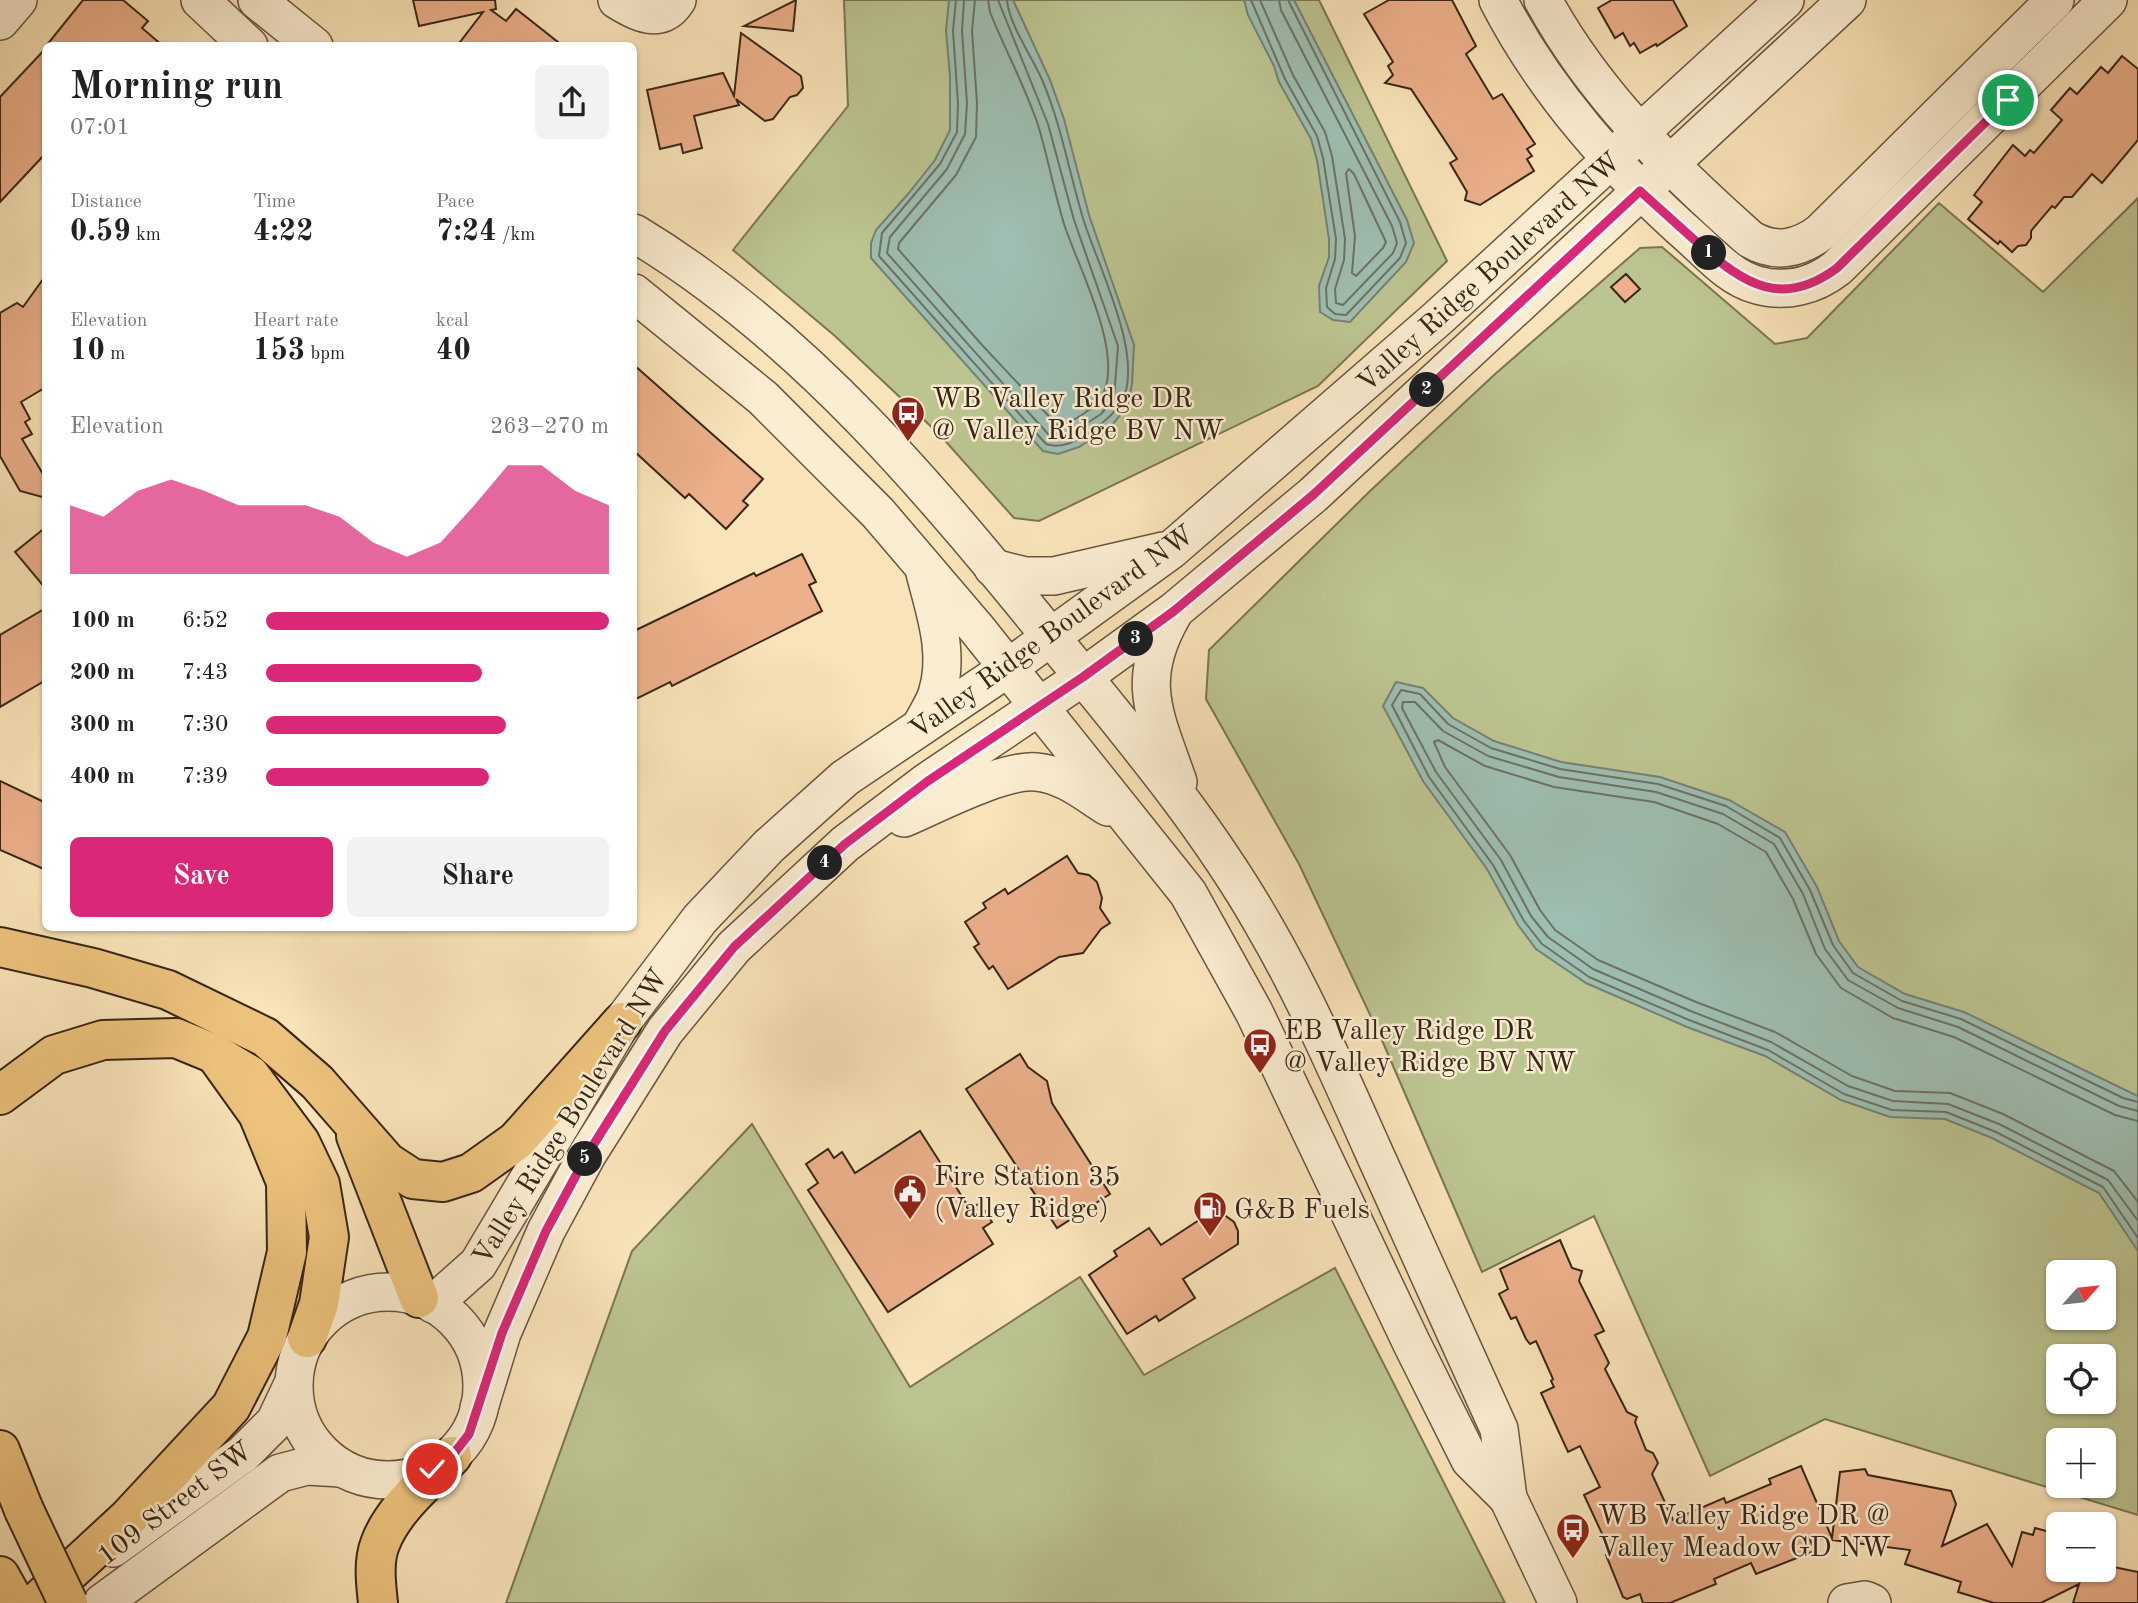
<!DOCTYPE html>
<html lang="en">
<head>
<meta charset="utf-8">
<style>
  body { margin:0; font-family:"Old Standard TT",serif; background:#f2f2f2; color:#222; height:100vh; display:flex; flex-direction:column; font-size:26px; white-space:nowrap }
  * { box-sizing:border-box; margin:0 }
  p { font-size:23px; color:#767676 }
  .icon { flex:none; width:38px; height:38px; fill:none; stroke:currentColor; stroke-width:2; stroke-linecap:round; stroke-linejoin:round }
  .map { position:relative; flex:1; overflow:hidden }
  .drawer { position:absolute; left:42px; top:42px; width:595px; height:889px; display:flex; flex-direction:column; background:#fff; border-radius:10px; box-shadow:0 2px 5px #0004 }
  .drawer>* { flex:none }
  .needle { width:46px; rotate:63deg }
  .controls { position:absolute; left:2046px; top:1260px; display:grid; gap:14px }
  .controls a { display:grid; place-items:center; width:70px; height:70px; border-radius:10px; background:#fff; box-shadow:0 2px 5px #0004; font-size:35px }
  .pin { position:absolute; display:grid; place-items:center; width:60px; height:60px; color:#fff; margin:-30px; border:4px solid #fff; border-radius:50%; box-shadow:0 2px 7px #0007 }
  .km { position:absolute; width:35px; height:35px; margin:-18px; border-radius:50%; background:#222; color:#fff; font-size:19px; line-height:35px; text-align:center }
  .round { display:grid; place-items:center; flex:none; width:74px; height:74px; border-radius:10px; background:#f2f2f2 }
  .head { display:flex; align-items:center; justify-content:space-between; height:119px; padding:0 28px }
  h1 { font-size:38px; font-weight:800; line-height:52px }
  .metrics { display:grid; grid-template-columns:repeat(3,1fr); gap:10px; height:119px; padding:7px 28px }
  .metrics div { display:grid; align-content:center }
  .metrics b { font-size:30px; font-weight:800 }
  .metrics small { font-size:19px; font-weight:400 }
  .metrics p { font-size:19px }
  .chart { height:196px; padding:14px 28px }
  .chart p { display:flex; justify-content:space-between }
  .chart svg { width:100%; height:126px; margin-top:7px; fill:#db2777; opacity:.7 }
  .cta { display:flex; gap:14px; margin-top:auto; padding:14px 28px }
  .cta a { flex:1; height:80px; border-radius:10px; background:#db2777; color:#fff; font-size:28px; font-weight:800; line-height:80px; text-align:center }
  .cta a+a { background:#f2f2f2; color:#222 }
  ul { padding:0 28px; list-style:none; font-size:23px }
  li { display:grid; grid-template-columns:112px 84px 1fr; align-items:center; height:52px }
  li i { height:18px; border-radius:9px; background:#db2777 }
  .map>svg:first-child { display:block }
  .green { fill:#bcc490; stroke:#7a7554; stroke-width:2; fill-rule:evenodd }
  .water { fill:#9ebeb1; stroke:#768174; stroke-width:2 }
  .lines { fill:none; stroke-linecap:round; stroke-linejoin:round }
  .shore { stroke:#6c7265; stroke-width:2 }
  .building { fill:#ecb08b; stroke:#392619; stroke-width:2 }
  .minor-casing { stroke:#695541; stroke-width:40 }
  .highway-casing { stroke:#392619; stroke-width:42 }
  .minor { stroke:#fbedd1; stroke-width:37 }
  .highway { stroke:#ecc27c; stroke-width:38 }
  .highway-bridge-casing { stroke:#392619; stroke-width:42; stroke-linecap:butt }
  .highway-bridge { stroke:#ecc27c; stroke-width:38 }
  .route-casing { stroke:#fff; stroke-width:14 }
  .route { stroke:#db2777; stroke-width:9 }
  .labels { text-anchor:middle; stroke-width:5; stroke-linejoin:round; paint-order:stroke }
  .street-label { font-size:28px; fill:#392619; stroke:#fbedd1 }
  .poi-label { font-size:28px; fill:#392619; stroke:#fbedd1; text-anchor:start }
</style>
</head>
<body>
<div class="map">
<svg width="2138" height="1603" viewBox="0 0 2138 1603">
  <rect width="100%" height="100%" fill="#f9e3b8"/>
  <filter id="stains"><feTurbulence type="fractalNoise" baseFrequency=".00286" numOctaves="4"/><feColorMatrix values="0 0 0 0 .2 0 0 0 0 .09 0 0 0 0 .02 0 0 0 .5 -.17"/></filter>
  <radialGradient id="worn" r=".72"><stop offset=".6" stop-color="#630" stop-opacity="0"/><stop offset="1" stop-color="#630" stop-opacity=".3"/></radialGradient>
  <!-- green -->
  <g class="green">
    <polygon points="844,0 1319,0 1447,261 1318,386 1039,521 1014,518 940,435 835,336 733,250 848,106"/>
    <path d="M2138 198V1515L1825 1419 1710 1476 1594 1216 1482 1272 1381 1038 1299 864 1206 699 1209 650 1369 492 1494 375 1640 248 1662 247 1775 344 1807 338 1939 203 2043 292ZM2058 1272H2104V1318H2058ZM2058 1356H2104V1402H2058ZM2058 1440H2104V1486H2058Z"/>
    <polygon points="752,1124 910,1387 1080,1277 1144,1375 1335,1268 1505,1603 506,1603 632,1251"/>
  </g>
  <!-- water -->
  <g class="water">
    <polygon points="949,0 1013,0 1050,80 1064,119 1089,215 1134,345 1132,384 1128,405 1112,425 1079,447 1058,454 1043,451 871,258 871,243 876,230 908,194 935,160 950,130 950,76 946,31"/>
    <polygon points="1244,0 1294,0 1407,220 1414,243 1406,262 1350,322 1333,320 1320,312 1319,286 1329,257 1329,239 1317,160 1311,139 1279,82 1274,66 1248,15"/>
    <polygon points="1396,682 1423,688 1453,718 1494,741 1561,762 1660,777 1729,800 1785,832 1817,887 1839,941 1858,967 1905,994 1964,1012 2138,1096 2138,1251 2099,1193 1992,1138 1945,1119 1890,1117 1841,1100 1765,1056 1687,1027 1586,983 1536,949 1518,925 1487,869 1423,781 1383,706"/>
  </g>
  <g class="lines">
    <!-- shore -->
    <g class="shore">
      <path d="M956 0 953 31 958 104 957 132 940 164 882 233 879 256 1046 444C1064 450 1079 439 1094 429 1104 422 1114 414 1121 403 1147 358 1095 261 1082 215 1069 171 1061 125 1043 82 1033 58 1009 25 1007 0"/>
      <polyline points="964,0 962,31 967,103 965,134 947,169 890,237 887,253 1029,413 1050,436 1056,437 1072,433 1101,414 1114,398 1118,346 1074,220 1048,124 998,0"/>
      <path d="M975 0 972 31 977 103 976 137 956 175 899 243 898 249 982 345 1058 426C1073 422 1097 408 1104 392 1122 348 1078 267 1064 224 1054 191 1048 158 1038 125 1025 86 1005 50 990 12L988 0"/>
      <polyline points="1251,0 1285,79 1317,136 1323,158 1336,239 1335,259 1326,288 1327,307 1335,314 1346,315 1400,258 1406,243 1400,222 1288,0"/>
      <polyline points="1260,0 1293,75 1325,132 1332,156 1345,239 1344,260 1335,289 1336,303 1343,305 1393,253 1397,243 1392,226 1281,10 1279,0"/>
      <polygon points="1349,169 1354,174 1386,242 1383,248 1356,276 1352,273 1355,236 1346,173"/>
      <polyline points="2138,1102 2123,1098 1961,1019 1902,1001 1853,973 1833,945 1810,890 1780,838 1726,806 1658,784 1560,769 1491,748 1448,724 1420,694 1401,690 1392,705 1429,777 1493,865 1524,921 1542,944 1589,977 1689,1020 1768,1050 1844,1094 1892,1110 1946,1112 1996,1132 2103,1187 2138,1238"/>
      <polyline points="2138,1111 2119,1106 1958,1027 1898,1008 1848,980 1825,949 1803,894 1774,844 1723,814 1656,792 1559,777 1488,756 1443,731 1415,702 1403,702 1402,708 1436,772 1501,860 1531,916 1548,937 1593,969 1693,1012 1771,1042 1848,1086 1893,1101 1948,1104 1999,1124 2108,1180 2138,1221"/>
      <polyline points="2138,1121 2115,1115 1954,1037 1893,1018 1841,988 1816,954 1793,899 1766,852 1718,824 1654,802 1554,787 1485,766 1438,740 1434,742 1445,767 1510,855 1540,910 1555,930 1598,960 1696,1002 1775,1032 1852,1076 1895,1091 1950,1093 2003,1114 2114,1171 2138,1202"/>
    </g>
  </g>
  <!-- building -->
  <g class="building">
    <polygon points="83,0 123,0 148,21 142,28 163,46 46,46"/>
    <polygon points="413,0 495,0 496,9 491,10 506,21 516,9 563,46 457,46 483,12 419,26"/>
    <polygon points="796,0 793,31 744,26"/>
    <polygon points="1389,0 1452,0 1476,46 1466,54 1493,99 1502,94 1535,144 1527,149 1532,156 1527,159 1534,171 1480,205 1465,200 1467,192 1450,163 1457,159 1411,89 1385,83 1393,75 1388,66 1393,62 1364,14"/>
    <polygon points="1612,0 1673,0 1687,26 1657,46 1656,44 1640,53 1634,43 1630,46 1623,33 1615,38 1598,8"/>
    <polygon points="741,33 801,76 803,88 797,95 790,97 773,119 765,121 736,99 739,105 694,116 702,148 683,153 681,144 660,149 647,90 723,73 734,96"/>
    <polygon points="46,48 46,153 0,202 0,97"/>
    <polygon points="2122,56 2138,69 2138,140 2102,183 2092,174 2072,197 2064,197 2055,208 2052,206 2031,231 2031,238 2026,245 2018,246 2012,252 2000,241 1998,244 1968,219 1982,202 1974,195 2013,145 2025,156 2030,150 2034,153 2062,120 2051,110 2070,88 2077,94 2101,67 2108,73"/>
    <polygon points="1626,274 1640,289 1625,302 1611,287"/>
    <polygon points="46,275 46,387 21,402 30,419 25,422 32,434 22,439 46,479 46,498 20,491 0,456 0,313 17,303 23,307"/>
    <polygon points="634,365 763,479 743,501 748,505 726,529 689,494 685,498 634,451"/>
    <polygon points="46,527 46,589 15,552"/>
    <polygon points="802,554 816,582 809,585 822,611 672,686 670,682 634,700 634,631 754,573 756,576"/>
    <polygon points="46,608 46,680 0,707 0,635"/>
    <polygon points="0,781 46,803 46,870 0,850"/>
    <polygon points="1067,856 1078,873 1089,875 1097,882 1102,898 1100,908 1110,923 1101,929 1083,953 1059,957 1008,989 993,966 989,969 974,947 979,944 965,922 986,908 983,903 1005,889 1008,894"/>
    <polygon points="1020,1054 1028,1067 1047,1081 1052,1103 1110,1194 1057,1228 966,1089"/>
    <polygon points="920,1131 970,1209 980,1203 992,1222 983,1228 993,1244 888,1312 808,1190 818,1183 806,1164 828,1149 834,1158 842,1152 855,1173"/>
    <polygon points="1216,1209 1234,1222 1238,1231 1238,1244 1183,1279 1195,1298 1159,1321 1156,1316 1127,1334 1089,1275 1117,1256 1114,1251 1149,1228 1161,1245"/>
    <polygon points="1560,1240 1572,1268 1582,1271 1579,1281 1604,1331 1595,1335 1609,1363 1605,1369 1627,1412 1637,1417 1635,1422 1646,1450 1653,1453 1658,1463 1652,1474 1673,1520 1724,1498 1726,1503 1771,1484 1769,1479 1801,1466 1832,1538 1840,1472 1865,1469 1868,1475 1951,1491 1956,1504 1942,1546 1987,1524 2012,1566 2022,1532 2033,1535 2035,1528 2058,1534 2058,1570 2104,1570 2104,1565 2138,1572 2138,1603 2073,1603 2079,1584 2041,1603 1994,1603 1958,1592 1961,1582 1905,1564 1910,1550 1809,1537 1815,1551 1756,1574 1751,1563 1714,1579 1716,1584 1670,1603 1643,1603 1640,1594 1627,1599 1623,1597 1606,1555 1611,1553 1584,1495 1600,1487 1580,1446 1568,1452 1541,1393 1554,1387 1551,1381 1553,1379 1536,1341 1530,1344 1526,1339 1516,1317 1511,1319 1499,1294 1508,1289 1500,1269"/>
  </g>
  <g class="lines">
    <!-- minor casing -->
    <g class="minor-casing">
      <g id="minor">
        <polyline points="200,0 249,46"/>
        <polyline points="257,0 314,46"/>
        <path d="M617 0C637 12 661 26 677 0"/>
        <path d="M1498 0C1546 93 1615 170 1693 239 1712 256 1731 278 1757 285 1786 293 1814 286 1837 268L2108 0"/>
        <path d="M1543 0C1594 94 1671 169 1750 239 1775 254 1799 249 1821 232L2055 0"/>
        <polyline points="0,21 18,0"/>
        <path d="M634 233C807 337 936 496 1063 652 1134 739 1207 826 1263 924 1305 996 1338 1072 1372 1148 1415 1241 1457 1335 1499 1429L1508 1498 1558 1603"/>
        <polyline points="634,293 763,398 878,513 977,629 1188,893 1254,1012 1412,1344 1470,1460 1508,1498"/>
        <polyline points="993,568 1025,576 1054,576 1163,551"/>
        <path d="M1173 614C1134 681 1155 715 1178 782"/>
        <path d="M922 724C927 714 934 704 937 694 950 654 935 612 925 573"/>
        <path d="M904 818C935 805 1003 769 1036 772 1063 774 1086 793 1108 807"/>
        <circle cx="388" cy="1386" r="94"/>
        <polyline points="433,1304 478,1264 622,1022 700,919 769,846 845,778 1008,668 1171,550 1438,318 1785,0"/>
        <polyline points="479,1408 502,1333 546,1231 587,1155 665,1031 734,947 845,844 928,781 1083,677 1174,611 1313,495 1847,0"/>
        <polyline points="113,1548 243,1454 275,1422 293,1384"/>
        <polyline points="102,1603 280,1473 307,1466 341,1468"/>
        <polyline points="1847,1603 1865,1600 1872,1603"/>
      </g>
    </g>
    <!-- highway casing -->
    <g class="highway-casing">
      <g id="highway">
        <polyline points="0,947 93,968 168,990 265,1037 317,1082 387,1162 413,1179 443,1182 471,1173 516,1141 622,1022"/>
        <polyline points="0,1095 54,1055 103,1040 176,1038 215,1054 250,1075 300,1142 320,1184 329,1237 319,1304 307,1338"/>
        <polyline points="356,1136 419,1298"/>
        <polyline points="0,1450 24,1510"/>
        <polyline points="0,1576 15,1603"/>
        <polyline points="36,1603 128,1518 231,1407 267,1337 287,1252 286,1182 258,1114 215,1054"/>
        <path d="M378 1603C376 1584 373 1562 380 1544 393 1509 427 1482 452 1456"/>
      </g>
    </g>
    <!-- minor -->
    <use href="#minor" class="minor"/>
    <!-- highway -->
    <use href="#highway" class="highway"/>
    <!-- highway-bridge casing -->
    <g class="highway-bridge-casing">
      <polyline id="highway-bridge" points="24,1510 68,1603"/>
    </g>
    <!-- highway-bridge -->
    <use href="#highway-bridge" class="highway-bridge"/>
  </g>
  <g class="lines">
    <!-- route casing -->
    <g class="route-casing">
      <path id="route" d="M432 1469 452 1456 469 1434 502 1333 546 1231 587 1155 665 1031 734 947 845 844 928 781 1083 677 1174 611 1313 495 1640 191C1660 209 1680 227 1700 245 1744 284 1782 309 1837 268L2008 100"/>
    </g>
    <!-- route -->
    <use href="#route" class="route"/>
  </g>
  <!-- icons -->
  <defs>
    <g id="bus-pin" transform="scale(1.75)"><path d="M0 17L-7.5 6A9.5 9.5 0 1 1 7.5 6Z" fill="#8f2418" stroke="#fbedd1"/><path d="M-5-6H5V4H4V6H2V4H-2V6H-4V4H-5ZM-3.5-4V0h7V-4ZM-3.5 1.2v1.5H-2V1.2ZM2 1.2v1.5H3.5V1.2Z" fill="#fff"/></g>
    <g id="civic-pin" transform="scale(1.75)"><path d="M0 17L-7.5 6A9.5 9.5 0 1 1 7.5 6Z" fill="#8f2418" stroke="#fbedd1"/><path d="M-.6-6.5H3V-4.5H.6V-3L4-1V1h2V6H-6V1h2V-1L-.6-3ZM-1.2 2.5V6h2.4V2.5Z" fill="#fff"/></g>
    <g id="fuel-pin" transform="scale(1.75)"><path d="M0 17L-7.5 6A9.5 9.5 0 1 1 7.5 6Z" fill="#8f2418" stroke="#fbedd1"/><path d="M-5.5-6h7V0h2V4h1.3V-2.5L3-4.5l.8-.8L6-3V5H2.5V1h-1V6h-7ZM-4.2-4.7v3.2H.2V-4.7Z" fill="#fff"/></g>
  </defs>
  <g fill-rule="evenodd">
    <use href="#bus-pin" x="908" y="413"/>
    <use href="#bus-pin" x="1260" y="1045"/>
    <use href="#civic-pin" x="910" y="1191"/>
    <use href="#fuel-pin" x="1210" y="1208"/>
    <use href="#bus-pin" x="1573" y="1530"/>
  </g>
  <g class="labels">
    <!-- street labels -->
    <g class="street-label">
      <text transform="translate(1488 271) rotate(-42)" y="10">Valley Ridge Boulevard NW</text>
      <text transform="translate(1051 631) rotate(-36)" y="10">Valley Ridge Boulevard NW</text>
      <text transform="translate(569 1116) rotate(-58)" y="10">Valley Ridge Boulevard NW</text>
      <text transform="translate(174 1502) rotate(-37)" y="10">109 Street SW</text>
    </g>
    <!-- poi labels -->
    <g class="poi-label">
      <text x="932" y="407">WB Valley Ridge DR<tspan x="932" dy="32">@ Valley Ridge BV NW</tspan></text>
      <text x="1284" y="1039">EB Valley Ridge DR<tspan x="1284" dy="32">@ Valley Ridge BV NW</tspan></text>
      <text x="934" y="1185">Fire Station 35<tspan x="934" dy="32">(Valley Ridge)</tspan></text>
      <text x="1234" y="1218">G&amp;B Fuels</text>
      <text x="1598" y="1524">WB Valley Ridge DR @<tspan x="1598" dy="32">Valley Meadow GD NW</tspan></text>
    </g>
  </g>
  <rect width="100%" height="100%" filter="url(#stains)"/>
  <rect width="100%" height="100%" fill="url(#worn)"/>
</svg>
<div class="controls">
<a><svg class="needle" viewBox="-14 -14 28 28"><path d="M0-13l5 13h-10z" fill="#e53935"/><path d="M0 13l5-13h-10z" fill="#767676"/></svg></a>
<a><svg class="icon" aria-label="locate" viewBox="0 0 24 24"><circle cx="12" cy="12" r="6"/><path d="M12 2v4M12 18v4M2 12h4M18 12h4"/></svg></a>
<a>+</a>
<a>−</a>
</div>
<div class="pin" style="left:2008px;top:100px;background:#1e9e55"><svg class="icon" aria-label="arrive" viewBox="0 0 24 24"><path d="M6 21V4h12l-3 4 3 4H6"/></svg></div>
<div class="pin" style="left:432px;top:1469px;background:#d93025"><svg class="icon" aria-label="check" viewBox="0 0 24 24"><path d="M5 12l5 5 9-10"/></svg></div>
<b class="km" style="left:1709px;top:253px">1</b>
<b class="km" style="left:1427px;top:390px">2</b>
<b class="km" style="left:1136px;top:639px">3</b>
<b class="km" style="left:825px;top:863px">4</b>
<b class="km" style="left:585px;top:1159px">5</b>
<section class="drawer">
<div class="head"><div><h1>Morning run</h1><p>07:01</p></div><a class="round"><svg class="icon" aria-label="share" viewBox="0 0 24 24"><path d="M12 15V3M7 8l5-5 5 5M5 13v7h14v-7"/></svg></a></div>
<div class="metrics">
<div><p>Distance</p><b>0.59<small> km</small></b></div>
<div><p>Time</p><b>4:22</b></div>
<div><p>Pace</p><b>7:24<small> /km</small></b></div>
</div>
<div class="metrics">
<div><p>Elevation</p><b>10<small> m</small></b></div>
<div><p>Heart rate</p><b>153<small> bpm</small></b></div>
<div><p>kcal</p><b>40</b></div>
</div>
<div class="chart"><p><span>Elevation</span>263–270 m</p>
<svg viewBox="0 0 160 44" preserveAspectRatio="none"><path d="M0 44V20L10 24L20 15L30 11L40 15L50 20L60 20L70 20L80 24L90 33L100 38L110 33L120 20L130 6L140 6L150 15L160 20V44z"/></svg>
</div>
<ul>
<li><b>100 m</b>6:52<i style="width:100%"></i></li>
<li><b>200 m</b>7:43<i style="width:63%"></i></li>
<li><b>300 m</b>7:30<i style="width:70%"></i></li>
<li><b>400 m</b>7:39<i style="width:65%"></i></li>
</ul>
<div class="cta"><a>Save</a><a>Share</a></div>
</section>
</div>
</body>
</html>
